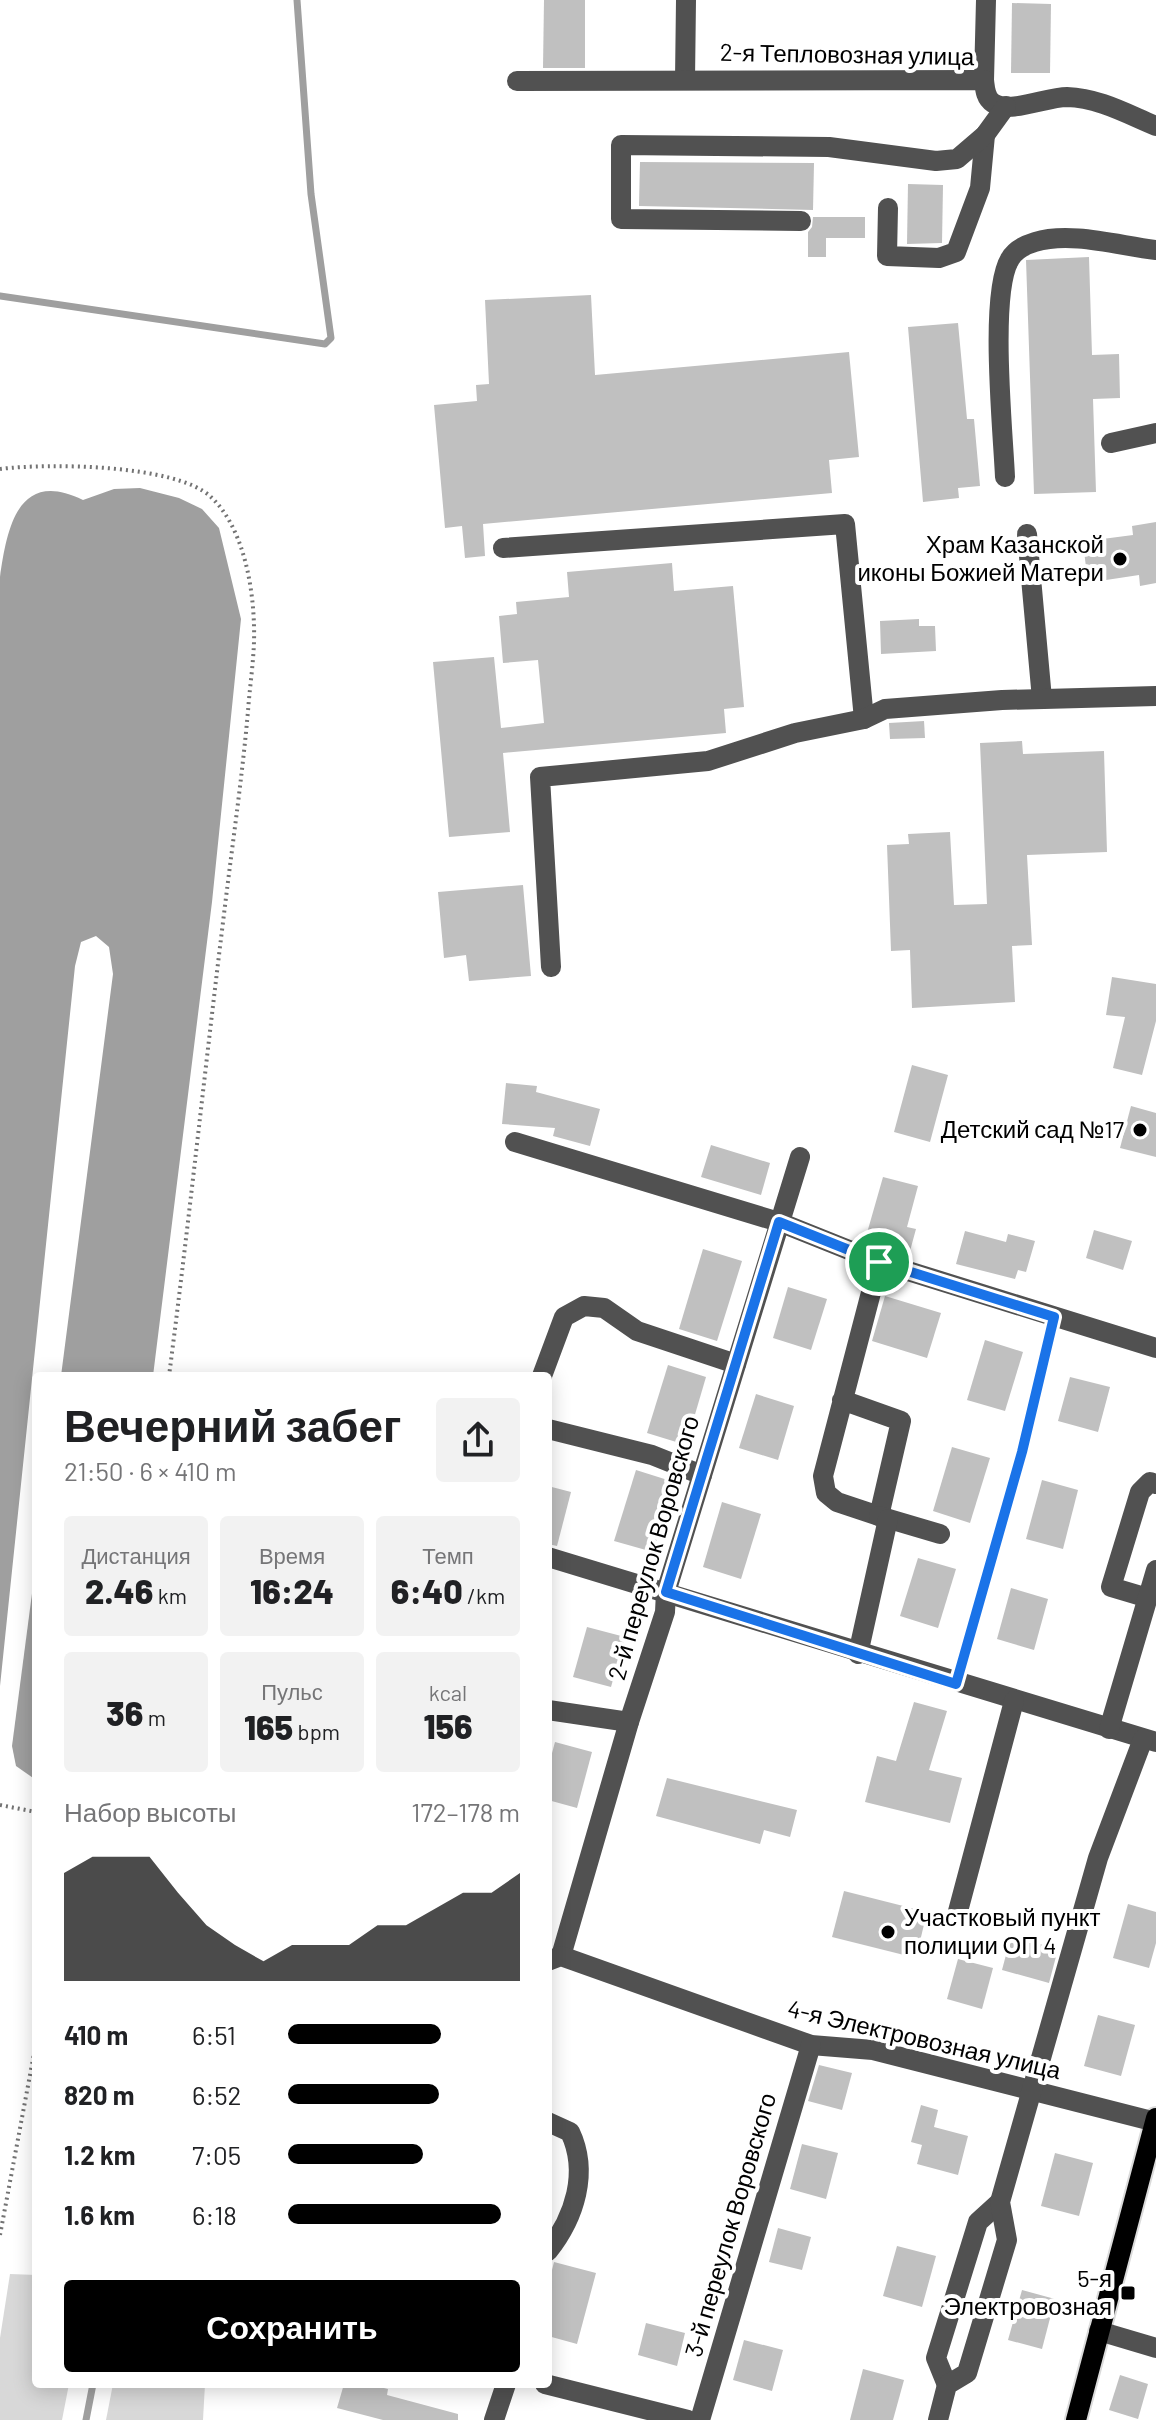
<!DOCTYPE html>
<html lang="ru">
<head>
<meta charset="utf-8">
<style>
  body { margin:0; font-family:Barlow,sans-serif; background:#f2f2f2; color:#202124; height:100vh; display:flex; flex-direction:column; font-size:30px; white-space:nowrap }
  * { box-sizing:border-box; margin:0 }
  p { font-size:26px; color:#757577 }
  .icon { flex:none; width:44px; height:44px; fill:none; stroke:currentColor; stroke-width:2; stroke-linecap:round; stroke-linejoin:round }
  .map { position:relative; flex:1; overflow:hidden }
  .details { position:absolute; left:32px; top:1372px; width:520px; height:1016px; display:flex; flex-direction:column; background:#fff; border-radius:8px; box-shadow:0 4px 20px #0003 }
  .details>* { flex:none }
  .pin { position:absolute; display:grid; place-items:center; width:68px; height:68px; color:#fff; margin:-34px; border:4px solid #fff; border-radius:50%; box-shadow:0 2px 8px #0007 }
  .round { display:grid; place-items:center; flex:none; width:84px; height:84px; border-radius:8px; background:#f2f2f2 }
  .overview { display:flex; align-items:center; justify-content:space-between; height:136px; padding:0 32px }
  h1 { font-size:44px; font-weight:800; line-height:60px }
  .stats { display:grid; grid-template-columns:repeat(3,1fr); gap:12px; height:136px; padding:8px 32px }
  .stats div { display:grid; align-content:center; border-radius:8px; background:#f2f2f2; text-align:center }
  .stats b { font-size:34px; font-weight:800 }
  .stats small { font-size:22px; font-weight:400 }
  .stats p { font-size:22px }
  .chart { height:224px; padding:16px 32px }
  .chart p { display:flex; justify-content:space-between }
  .chart svg { width:100%; height:144px; margin-top:8px; fill:#000; opacity:.7 }
  .action { display:flex; gap:16px; margin-top:auto; padding:16px 32px }
  .action a { flex:1; height:92px; border-radius:8px; background:#000; color:#fff; font-size:32px; font-weight:800; line-height:92px; text-align:center }
  ul { padding:0 32px; list-style:none; font-size:26px }
  li { display:grid; grid-template-columns:128px 96px 1fr; align-items:center; height:60px }
  li i { height:20px; border-radius:10px; background:#000 }
  .map>svg:first-child { display:block }
  .green { fill:#d8d8d8 }
  .water { fill:#9f9f9f }
  .lines { fill:none; stroke-linecap:round; stroke-linejoin:round }
  .stream { stroke:#9f9f9f; stroke-width:7 }
  .building { fill:#c0c0c0 }
  .major-casing { stroke:#dbdbdb; stroke-width:24 }
  .path { stroke:#737373; stroke-width:4; stroke-dasharray:2 4; stroke-linecap:butt }
  .minor { stroke:#515151; stroke-width:20 }
  .major { stroke:#000; stroke-width:20 }
  .route-casing { stroke:#fff; stroke-width:16 }
  .route { stroke:#1a73e8; stroke-width:10 }
  .poi-dot { fill:#000; stroke:#fff; stroke-width:3 }
  .labels { text-anchor:middle; stroke-width:8; stroke-linejoin:round; paint-order:stroke }
  .street-label { font-size:24px; fill:#000; stroke:#fff }
  .poi-label { font-size:24px; fill:#000; stroke:#fff; text-anchor:end }
</style>
</head>
<body>
<div class="map">
<svg width="1156" height="2420" viewBox="0 0 1156 2420">
  <rect width="100%" height="100%" fill="#fff"/>
  <!-- green -->
  <g class="green">
    <polygon points="10,2274 36,2275 36,2384 69,2384 62,2420 0,2420 0,2338"/>
    <polygon points="113,2384 205,2384 203,2420 106,2420"/>
  </g>
  <!-- water -->
  <g class="water">
    <path d="M140 488 179 498 202 509 219 528 241 619 212 902 153 1376H61L113 974 109 947 96 936 81 942 75 966 0 1686V577C7 528 18 468 83 500L114 489Z"/>
    <polygon points="36,1563 36,1780 16,1766 12,1746"/>
  </g>
  <g class="lines">
    <!-- stream -->
    <g class="stream">
      <polyline points="0,296 325,344 331,338 311,194 297,0"/>
      <polyline points="86,2420 93,2384"/>
    </g>
  </g>
  <!-- building -->
  <g class="building">
    <polygon points="544,0 585,0 585,68 543,68"/>
    <polygon points="1012,3 1051,4 1050,73 1011,73"/>
    <polygon points="640,162 814,163 813,210 639,206"/>
    <polygon points="908,184 943,185 942,243 907,244"/>
    <polygon points="813,217 865,217 865,238 826,238 826,257 808,257 808,232 812,227"/>
    <polygon points="1089,257 1092,355 1119,354 1120,398 1093,399 1096,492 1034,494 1026,260"/>
    <polygon points="591,295 595,375 849,352 859,457 829,460 832,493 483,524 485,556 465,558 462,526 445,528 434,405 477,401 476,385 489,384 485,300"/>
    <polygon points="958,323 967,419 974,419 980,486 958,488 959,498 923,502 908,327"/>
    <polygon points="1156,522 1156,583 1140,586 1139,575 1093,582 1092,574 1087,575 1084,551 1088,550 1087,541 1133,535 1132,526"/>
    <polygon points="672,563 674,591 733,586 744,707 724,709 726,733 503,753 510,832 449,837 433,662 494,657 501,728 544,723 538,660 503,663 499,616 517,614 516,602 569,597 567,572"/>
    <polygon points="919,619 919,626 935,626 936,651 881,654 880,621"/>
    <polygon points="924,721 925,738 890,739 889,723"/>
    <polygon points="1022,741 1023,754 1104,751 1107,852 1027,855 1032,945 1012,946 1015,1002 912,1008 910,950 891,951 887,845 909,844 908,834 950,832 954,905 987,904 980,743"/>
    <polygon points="523,885 531,976 469,981 466,955 444,958 438,892"/>
    <polygon points="1112,977 1156,984 1156,1021 1142,1075 1113,1068 1125,1017 1106,1015"/>
    <polygon points="912,1065 948,1075 930,1142 894,1132"/>
    <polygon points="506,1083 537,1086 536,1092 600,1109 590,1146 553,1136 555,1128 502,1124"/>
    <polygon points="1131,1106 1156,1113 1156,1157 1120,1148"/>
    <polygon points="711,1145 770,1163 761,1195 701,1177"/>
    <polygon points="883,1177 918,1186 907,1227 916,1229 910,1251 865,1240"/>
    <polygon points="1094,1230 1132,1241 1123,1270 1086,1258"/>
    <polygon points="965,1231 1006,1242 1008,1234 1035,1241 1026,1272 1018,1270 1015,1279 956,1264"/>
    <polygon points="703,1249 742,1261 717,1341 679,1329"/>
    <polygon points="788,1287 827,1299 811,1350 773,1338"/>
    <polygon points="885,1296 941,1313 927,1358 872,1341"/>
    <polygon points="985,1340 1023,1352 1005,1411 967,1400"/>
    <polygon points="668,1365 706,1377 686,1445 647,1433"/>
    <polygon points="1070,1377 1110,1387 1098,1432 1058,1421"/>
    <polygon points="756,1394 794,1406 778,1460 739,1448"/>
    <polygon points="952,1447 990,1458 970,1523 933,1511"/>
    <polygon points="636,1470 674,1482 653,1552 614,1541"/>
    <polygon points="1042,1480 1078,1490 1063,1549 1026,1539"/>
    <polygon points="548,1486 571,1492 557,1546 548,1544"/>
    <polygon points="722,1502 761,1514 741,1579 703,1567"/>
    <polygon points="918,1558 956,1569 938,1628 900,1616"/>
    <polygon points="1011,1588 1048,1599 1034,1650 997,1639"/>
    <polygon points="587,1627 625,1637 611,1687 573,1677"/>
    <polygon points="914,1702 947,1711 929,1770 962,1778 950,1823 865,1802 877,1756 896,1761"/>
    <polygon points="555,1742 592,1752 577,1808 548,1800 548,1768"/>
    <polygon points="667,1778 797,1810 790,1837 764,1830 760,1844 656,1816"/>
    <polygon points="844,1891 927,1912 916,1958 832,1937"/>
    <polygon points="1128,1904 1156,1912 1156,1943 1149,1968 1113,1958"/>
    <polygon points="1011,1936 1058,1949 1049,1983 1002,1970"/>
    <polygon points="958,1959 993,1968 982,2009 947,1999"/>
    <polygon points="1098,2015 1135,2025 1121,2076 1084,2066"/>
    <polygon points="819,2065 852,2073 842,2110 808,2101"/>
    <polygon points="921,2105 938,2110 934,2127 968,2136 958,2175 917,2164 922,2145 911,2142"/>
    <polygon points="802,2144 838,2153 826,2199 790,2189"/>
    <polygon points="1055,2153 1093,2163 1079,2216 1041,2206"/>
    <polygon points="778,2228 811,2237 802,2270 769,2262"/>
    <polygon points="897,2246 936,2256 922,2307 883,2296"/>
    <polygon points="554,2262 596,2273 577,2344 548,2336 548,2286"/>
    <polygon points="1022,2290 1055,2299 1042,2349 1008,2340"/>
    <polygon points="646,2323 685,2333 677,2366 638,2355"/>
    <polygon points="744,2340 783,2350 772,2391 733,2380"/>
    <polygon points="863,2369 904,2380 893,2420 850,2420"/>
    <polygon points="1120,2375 1148,2384 1138,2419 1109,2410"/>
    <polygon points="344,2384 367,2384 388,2389 387,2395 458,2414 458,2420 383,2420 337,2408"/>
  </g>
  <g class="lines">
    <!-- major casing -->
    <g class="major-casing">
      <polyline id="major" points="1076,2420 1156,2118"/>
    </g>
    <!-- path -->
    <g class="path">
      <path d="M0 469C48 463 176 464 211 497 243 527 253 585 254 626 255 654 250 683 248 711 242 779 232 847 224 914 205 1068 189 1222 169 1376"/>
      <polyline points="962,1662 1022,1452 1050,1334"/>
      <polyline points="0,1805 36,1812"/>
      <polyline points="0,2235 36,2043"/>
    </g>
    <!-- minor -->
    <g class="minor">
      <polyline points="685,80 686,0"/>
      <polyline points="984,80 986,0"/>
      <path d="M517 81 984 80C985 88 985 98 993 103 1011 114 1046 97 1067 97 1099 98 1127 114 1156 126"/>
      <polyline points="888,208 887,256 939,258 956,252 980,188 985,135"/>
      <polyline points="801,221 621,219 621,145 829,147 936,161 957,159 985,135 1006,106"/>
      <polyline points="1111,443 1156,433"/>
      <path d="M1005 477C1003 431 989 293 1010 259 1015 250 1025 245 1035 242 1071 231 1120 246 1156 250"/>
      <polyline points="1027,534 1042,699"/>
      <polyline points="503,548 845,524 864,719"/>
      <polyline points="551,967 540,777 708,761 795,733 864,719 885,709 1002,700 1156,696"/>
      <polyline points="515,1142 779,1222 879,1262 1156,1348"/>
      <polyline points="542,1376 564,1317 584,1306 604,1308 637,1331 736,1364"/>
      <polyline points="842,1400 901,1421 879,1516 837,1502 826,1493 823,1476 879,1262"/>
      <polyline points="548,1429 652,1455 702,1475"/>
      <polyline points="879,1516 940,1534"/>
      <polyline points="548,1557 1156,1742"/>
      <polyline points="1148,1598 1111,1587 1140,1492 1150,1482 1156,1484"/>
      <polyline points="858,1654 888,1519"/>
      <polyline points="548,1710 629,1722"/>
      <polyline points="1109,1729 1156,1570"/>
      <polyline points="957,1915 1014,1701"/>
      <polyline points="561,1956 629,1722 665,1612 666,1592 800,1157"/>
      <polyline points="548,1961 561,1956 811,2045 873,2050 1156,2122"/>
      <path d="M548 2122 570 2132C589 2172 575 2217 548 2251"/>
      <polyline points="1099,2331 1156,2348"/>
      <polyline points="545,2384 688,2420"/>
      <polyline points="947,2385 936,2358 978,2222 1000,2202"/>
      <polyline points="494,2420 506,2384"/>
      <polyline points="700,2420 811,2045"/>
      <polyline points="938,2420 947,2385 967,2373 1007,2240 1000,2202 1098,1858 1143,1739"/>
    </g>
    <!-- major -->
    <use href="#major" class="major"/>
  </g>
  <g class="lines">
    <!-- route casing -->
    <g class="route-casing">
      <polygon id="route" points="779,1222 879,1262 1054,1317 1022,1452 956,1684 666,1592"/>
    </g>
    <!-- route -->
    <use href="#route" class="route"/>
  </g>
  <!-- markers -->
  <g class="poi-dot">
    <circle cx="1120" cy="559" r="8"/>
    <circle cx="1140" cy="1130" r="8"/>
    <circle cx="888" cy="1932" r="8"/>
    <rect x="1120" y="2285" width="16" height="16" rx="4"/>
  </g>
  <g class="labels">
    <!-- street labels -->
    <g class="street-label">
      <text transform="translate(847 55) rotate(1)" y="8">2-я Тепловозная улица</text>
      <text transform="translate(654 1548) rotate(-74)" y="8">2-й переулок Воровского</text>
      <text transform="translate(924 2040) rotate(13)" y="8">4-я Электровозная улица</text>
      <text transform="translate(731 2225) rotate(-74)" y="8">3-й переулок Воровского</text>
    </g>
    <!-- poi labels -->
    <g class="poi-label">
      <text x="1104" y="553">Храм Казанской<tspan x="1104" dy="28">иконы Божией Матери</tspan></text>
      <text x="1124" y="1138">Детский сад №17</text>
      <text x="904" y="1926" text-anchor="start">Участковый пункт<tspan x="904" dy="28">полиции ОП 4</tspan></text>
      <text x="1112" y="2287">5-я<tspan x="1112" dy="28">Электровозная</tspan></text>
    </g>
  </g>
</svg>
<div class="pin" style="left:879px;top:1262px;background:#1e9e55"><svg class="icon" aria-label="arrive" viewBox="0 0 24 24"><path d="M6 21V4h12l-3 4 3 4H6"/></svg></div>
<section class="details">
<div class="overview"><div><h1>Вечерний забег</h1><p>21:50 · 6 × 410 m</p></div><a class="round"><svg class="icon" aria-label="share" viewBox="0 0 24 24"><path d="M12 15V3M7 8l5-5 5 5M5 13v7h14v-7"/></svg></a></div>
<div class="stats">
<div><p>Дистанция</p><b>2.46<small> km</small></b></div>
<div><p>Время</p><b>16:24</b></div>
<div><p>Темп</p><b>6:40<small> /km</small></b></div>
</div>
<div class="stats">
<div><b>36<small> m</small></b></div>
<div><p>Пульс</p><b>165<small> bpm</small></b></div>
<div><p>kcal</p><b>156</b></div>
</div>
<div class="chart"><p><span>Набор высоты</span>172–178 m</p>
<svg viewBox="0 0 160 44" preserveAspectRatio="none"><path d="M0 44V11L10 6L20 6L30 6L40 17L50 27L60 33L70 38L80 33L90 33L100 33L110 27L120 27L130 22L140 17L150 17L160 11V44z"/></svg>
</div>
<ul>
<li><b>410 m</b>6:51<i style="width:66%"></i></li>
<li><b>820 m</b>6:52<i style="width:65%"></i></li>
<li><b>1.2 km</b>7:05<i style="width:58%"></i></li>
<li><b>1.6 km</b>6:18<i style="width:92%"></i></li>
</ul>
<div class="action"><a>Сохранить</a></div>
</section>
</div>
</body>
</html>
